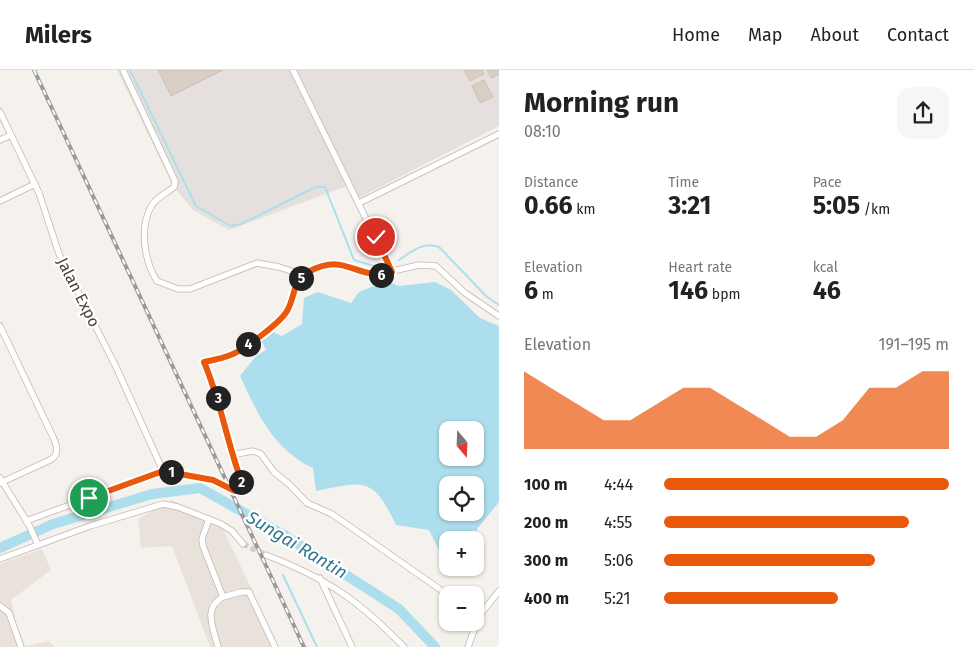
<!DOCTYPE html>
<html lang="en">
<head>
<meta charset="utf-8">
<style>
  body { margin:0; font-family:"Fira Sans",sans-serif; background:#f6f6f6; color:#222; height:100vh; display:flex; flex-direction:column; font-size:19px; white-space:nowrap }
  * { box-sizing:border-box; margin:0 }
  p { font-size:16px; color:#767676 }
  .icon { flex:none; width:28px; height:28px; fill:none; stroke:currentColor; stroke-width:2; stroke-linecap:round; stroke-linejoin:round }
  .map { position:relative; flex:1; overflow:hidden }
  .panel { display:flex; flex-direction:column; background:#fff; width:475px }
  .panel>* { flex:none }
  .needle { width:32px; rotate:161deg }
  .fabs { position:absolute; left:439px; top:351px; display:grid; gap:10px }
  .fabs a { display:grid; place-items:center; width:45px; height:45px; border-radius:10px; background:#fff; box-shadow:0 1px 4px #0004; font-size:25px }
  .pin { position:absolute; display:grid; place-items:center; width:42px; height:42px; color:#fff; margin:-21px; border:2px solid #fff; border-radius:50%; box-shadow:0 1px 5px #0007 }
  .km { position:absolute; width:25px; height:25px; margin:-12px; border-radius:50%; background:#222; color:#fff; font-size:14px; line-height:25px; text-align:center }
  .round { display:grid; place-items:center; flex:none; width:52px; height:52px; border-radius:15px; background:#f6f6f6 }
  .summary { display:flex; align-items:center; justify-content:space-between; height:85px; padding:0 25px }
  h1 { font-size:28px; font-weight:700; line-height:38px }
  .figures { display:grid; grid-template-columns:repeat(3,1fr); gap:8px; height:85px; padding:5px 25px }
  .figures div { display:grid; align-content:center }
  .figures b { font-size:25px; font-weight:700 }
  .figures small { font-size:14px; font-weight:400 }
  .figures p { font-size:14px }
  .chart { height:140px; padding:10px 25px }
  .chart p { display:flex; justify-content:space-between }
  .chart svg { width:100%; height:90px; margin-top:5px; fill:#ea580c; opacity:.7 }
  ul { padding:0 25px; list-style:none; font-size:16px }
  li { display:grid; grid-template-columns:80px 60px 1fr; align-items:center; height:38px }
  li i { height:12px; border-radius:6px; background:#ea580c }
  header { display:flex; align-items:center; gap:30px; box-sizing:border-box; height:70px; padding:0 25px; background:#fff; border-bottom:1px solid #e0e0e0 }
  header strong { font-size:24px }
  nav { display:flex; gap:28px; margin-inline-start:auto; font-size:18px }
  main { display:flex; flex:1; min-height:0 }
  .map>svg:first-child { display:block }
  .residential { fill:#e9e2da }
  .industrial { fill:#e5e0dd }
  .water { fill:#addeed; fill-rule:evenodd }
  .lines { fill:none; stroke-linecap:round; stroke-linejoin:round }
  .stream { stroke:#addeed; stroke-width:2 }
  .river { stroke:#addeed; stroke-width:10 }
  .building { fill:#d9cec5; stroke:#d1c1b5 }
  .street-tunnel { stroke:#d3cec8; stroke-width:5.5; stroke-dasharray:5.5 3; stroke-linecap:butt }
  .lane-casing { stroke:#c0b7af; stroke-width:4.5 }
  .street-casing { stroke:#c0b7af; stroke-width:7 }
  .lane { stroke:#fff; stroke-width:3 }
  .street { stroke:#fff; stroke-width:5.5 }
  .rail-casing { stroke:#9a9a9a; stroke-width:4 }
  .rail { stroke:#fff; stroke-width:2; stroke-dasharray:5.5; stroke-linecap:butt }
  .route-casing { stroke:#fff; stroke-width:10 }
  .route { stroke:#ea580c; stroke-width:6 }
  .labels { text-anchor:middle; stroke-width:4.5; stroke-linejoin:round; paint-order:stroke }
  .street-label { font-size:16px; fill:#49403a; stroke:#fff }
  .water-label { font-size:18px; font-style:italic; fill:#307991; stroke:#fff }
</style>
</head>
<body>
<header>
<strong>Milers</strong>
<nav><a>Home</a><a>Map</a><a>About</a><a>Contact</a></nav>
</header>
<main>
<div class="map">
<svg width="499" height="577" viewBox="0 0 499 577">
  <rect width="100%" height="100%" fill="#f5f1ec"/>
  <!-- residential -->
  <g class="residential">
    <polygon points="172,430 221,455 279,577 210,577 172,476 141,478 138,449"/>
    <polygon points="42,479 51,500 11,530 21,577 49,571 55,577 0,577 0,494"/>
  </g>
  <!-- industrial -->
  <polygon class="industrial" points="117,0 499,0 499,56 355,130 347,116 229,160 193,140 173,116"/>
  <!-- water -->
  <path class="water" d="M386 211 399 216 435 212 451 220 480 248 499 256V432L477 459 476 479 478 496H475V470H448L447 488 441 484 429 460 396 455C373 406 364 411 316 421L313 398C274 380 257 343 240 306L256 286 266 280 261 270 271 261 282 266 302 254 304 228 318 222 351 233 359 222ZM448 360H475V388H448ZM448 415H475V442H448Z"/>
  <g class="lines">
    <!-- stream -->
    <g class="stream">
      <polyline points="130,0 196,136 231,156 241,154 316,117 325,117 354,190 384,199"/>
      <path d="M399 190C411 182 423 171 439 177L487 227 499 235"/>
      <polyline points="283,505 317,577"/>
    </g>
    <!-- river -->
    <polyline class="river" points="0,478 53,454 152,424 200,418 284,465 399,539 435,577"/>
  </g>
  <!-- building -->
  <g class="building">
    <polygon points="158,0 223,0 171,26"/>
    <polygon points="464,0 482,0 484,4 470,11"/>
    <polygon points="487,0 499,0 499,5 491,8"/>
    <polygon points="484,10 493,27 480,33 472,16"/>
  </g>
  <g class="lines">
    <!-- street-tunnel -->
    <polyline class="street-tunnel" points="243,474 266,485"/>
    <!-- lane casing -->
    <g class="lane-casing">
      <polyline id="lane" points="163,401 213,410 235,421 244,421"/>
    </g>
    <!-- street casing -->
    <g class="street-casing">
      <g id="street">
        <path d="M123 0 175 111 174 117C167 123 157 127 152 135 139 156 144 191 157 211L178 219H190L257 193 279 197 303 205"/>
        <polyline points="293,0 392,202"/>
        <polyline points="0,42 39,123 59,184 117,299 163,401 26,451"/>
        <polyline points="0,70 11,65"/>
        <polyline points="0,131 35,114"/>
        <polyline points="359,133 499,64"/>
        <path d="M0 256 53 367C57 376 60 384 50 390L0 413"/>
        <polyline points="231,385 253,381 261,384 274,402 290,415 307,433 332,444 448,525"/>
        <polyline points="0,408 29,455 38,475"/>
        <path d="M245 421C228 379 222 334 204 292L233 284 277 253 288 240 297 214 303 205 332 193 342 194 375 205 419 195 436 196 465 223 499 246"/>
        <path d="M209 449 202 469 203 476 223 527C202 538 214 559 218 577"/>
        <path d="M266 485C328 509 358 530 404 577"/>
        <polyline points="0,489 90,456 163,434 178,437 221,454 232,461 243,474"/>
        <polyline points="320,508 352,577"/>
        <polyline points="223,527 241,522 249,522 275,577"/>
        <polyline points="0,536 9,543 21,577"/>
        <polyline points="468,577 479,546 499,521"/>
      </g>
    </g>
    <!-- lane -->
    <use href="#lane" class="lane"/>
    <!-- street -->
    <use href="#street" class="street"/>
    <!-- rail casing -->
    <g class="rail-casing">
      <polyline id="rail" points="34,0 304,577"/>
    </g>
    <!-- rail -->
    <use href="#rail" class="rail"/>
  </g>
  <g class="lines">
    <!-- route casing -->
    <g class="route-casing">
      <path id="route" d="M89 428 163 401 213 410 235 421H245C228 379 222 334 204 292 214 290 224 288 233 284 246 278 280 253 287 241 295 228 293 209 308 202 348 181 354 211 392 202L376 167"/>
    </g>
    <!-- route -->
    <use href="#route" class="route"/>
  </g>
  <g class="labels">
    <!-- street labels -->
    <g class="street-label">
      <text transform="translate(79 222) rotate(63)" y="6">Jalan Expo</text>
    </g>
    <!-- water labels -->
    <g class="water-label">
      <text transform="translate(297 475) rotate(31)" y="6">Sungai Rantin</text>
    </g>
  </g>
</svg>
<div class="fabs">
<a><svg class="needle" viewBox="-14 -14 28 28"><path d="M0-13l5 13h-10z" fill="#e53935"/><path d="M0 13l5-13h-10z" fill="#767676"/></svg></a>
<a><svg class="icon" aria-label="locate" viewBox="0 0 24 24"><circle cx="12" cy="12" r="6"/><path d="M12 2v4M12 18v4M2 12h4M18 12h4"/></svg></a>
<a>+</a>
<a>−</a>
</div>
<div class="pin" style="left:89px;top:428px;background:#1e9e55"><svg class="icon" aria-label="arrive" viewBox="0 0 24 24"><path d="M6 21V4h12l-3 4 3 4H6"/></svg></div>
<div class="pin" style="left:376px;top:167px;background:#d93025"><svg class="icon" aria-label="check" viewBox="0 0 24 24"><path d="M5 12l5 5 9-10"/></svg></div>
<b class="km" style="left:171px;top:402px">1</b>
<b class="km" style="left:241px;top:412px">2</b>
<b class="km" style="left:218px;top:328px">3</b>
<b class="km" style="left:248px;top:274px">4</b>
<b class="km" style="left:301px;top:208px">5</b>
<b class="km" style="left:381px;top:205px">6</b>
</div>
<section class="panel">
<div class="summary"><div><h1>Morning run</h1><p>08:10</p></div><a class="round"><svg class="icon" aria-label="share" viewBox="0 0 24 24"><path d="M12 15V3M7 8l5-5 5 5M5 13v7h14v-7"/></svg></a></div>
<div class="figures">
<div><p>Distance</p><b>0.66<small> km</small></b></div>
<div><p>Time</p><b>3:21</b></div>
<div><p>Pace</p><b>5:05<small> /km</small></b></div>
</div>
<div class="figures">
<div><p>Elevation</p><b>6<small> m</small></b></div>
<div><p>Heart rate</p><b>146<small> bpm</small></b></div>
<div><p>kcal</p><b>46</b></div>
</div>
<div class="chart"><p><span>Elevation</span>191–195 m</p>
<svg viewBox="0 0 160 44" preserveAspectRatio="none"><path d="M0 44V6L10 14L20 22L30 30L40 30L50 22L60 14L70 14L80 22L90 30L100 38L110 38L120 30L130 14L140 14L150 6L160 6V44z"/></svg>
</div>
<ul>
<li><b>100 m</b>4:44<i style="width:100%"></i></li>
<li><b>200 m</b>4:55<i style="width:86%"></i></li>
<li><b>300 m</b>5:06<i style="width:74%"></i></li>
<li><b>400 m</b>5:21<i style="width:61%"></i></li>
</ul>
</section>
</main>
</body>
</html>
